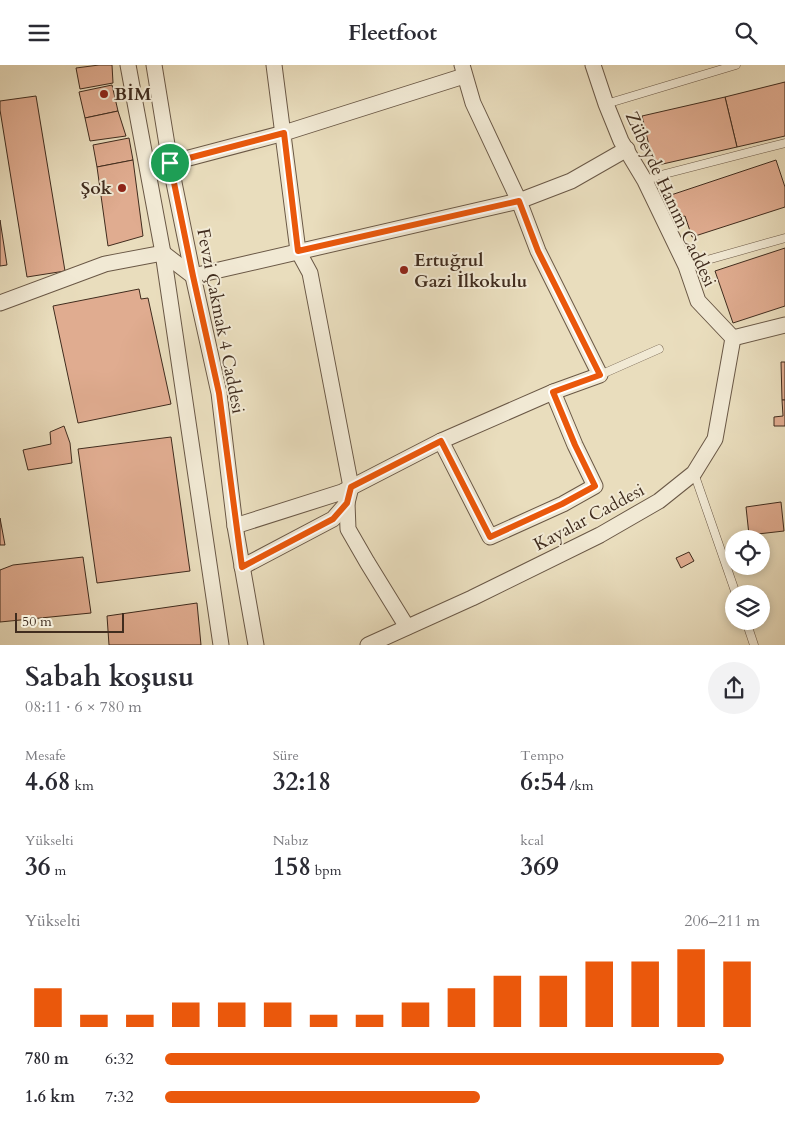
<!DOCTYPE html>
<html lang="tr">
<head>
<meta charset="utf-8">
<style>
  body { margin:0; font-family:Cardo,serif; background:#f2f2f3; color:#2b2b33; height:100vh; display:flex; flex-direction:column; font-size:19px; white-space:nowrap }
  * { box-sizing:border-box; margin:0 }
  p { font-size:16px; color:#7c7c81 }
  .icon { flex:none; width:28px; height:28px; fill:none; stroke:currentColor; stroke-width:2; stroke-linecap:round; stroke-linejoin:round }
  .map { position:relative; height:580px; overflow:hidden }
  .panel { display:flex; flex-direction:column; background:#fff; flex:1 }
  .panel>* { flex:none }
  .buttons { position:absolute; left:725px; top:465px; display:grid; gap:10px }
  .buttons a { display:grid; place-items:center; width:45px; height:45px; border-radius:50%; background:#fff; box-shadow:0 2px 8px #0003; font-size:25px }
  .scale { position:absolute; left:15px; bottom:12px; width:109px; box-sizing:border-box; padding-left:5px; border:2px solid #402c1e; border-top:0; font-size:14px; line-height:18px; white-space:nowrap; color:#402c1e; -webkit-text-stroke:4px #f1e9d4; paint-order:stroke }
  .pin { position:absolute; display:grid; place-items:center; width:42px; height:42px; color:#fff; margin:-21px; border:2px solid #fff; border-radius:50%; box-shadow:0 1px 5px #0007 }
  .round { display:grid; place-items:center; flex:none; width:52px; height:52px; border-radius:26px; background:#f2f2f3 }
  .overview { display:flex; align-items:center; justify-content:space-between; height:85px; padding:0 25px }
  h1 { font-size:28px; font-weight:800; line-height:38px }
  .metrics { display:grid; grid-template-columns:repeat(3,1fr); gap:8px; height:85px; padding:5px 25px }
  .metrics div { display:grid; align-content:center }
  .metrics b { font-size:25px; font-weight:800 }
  .metrics small { font-size:14px; font-weight:400 }
  .metrics p { font-size:14px }
  .chart { height:140px; padding:10px 25px }
  .chart p { display:flex; justify-content:space-between }
  .chart svg { width:100%; height:90px; margin-top:5px; stroke:#ea580c; stroke-width:6 }
  ul { padding:0 25px; list-style:none; font-size:16px }
  li { display:grid; grid-template-columns:80px 60px 1fr; align-items:center; height:38px }
  li i { height:12px; border-radius:6px; background:#ea580c }
  header { display:flex; justify-content:space-between; align-items:center; height:65px; padding:0 25px; background:#fff; font-size:22px; font-weight:800 }
  .map>svg:first-child { display:block }
  .building { fill:#e0ac90; stroke:#402c1e }
  .lines { fill:none; stroke-linecap:round; stroke-linejoin:round }
  .service-casing { stroke:#6a5846; stroke-width:9 }
  .minor-casing { stroke:#6a5846; stroke-width:17 }
  .service { stroke:#f1e9d4; stroke-width:8 }
  .minor { stroke:#f1e9d4; stroke-width:15 }
  .route-casing { stroke:#fff; stroke-width:10 }
  .route { stroke:#ea580c; stroke-width:6 }
  .poi-dot { fill:#8f2418; stroke:#f1e9d4; stroke-width:2 }
  .labels { text-anchor:middle; stroke-width:4; stroke-linejoin:round; paint-order:stroke }
  .poi-label { font-size:18px; font-weight:bold; fill:#402c1e; stroke:#f1e9d4; text-anchor:start }
  .street-label { font-size:18px; fill:#402c1e; stroke:#f1e9d4 }
</style>
</head>
<body>
<header><svg class="icon" aria-label="menu" viewBox="0 0 24 24"><path d="M4 6h16M4 12h16M4 18h16"/></svg>Fleetfoot<svg class="icon" aria-label="search" viewBox="0 0 24 24"><circle cx="10" cy="10" r="6"/><path d="M15 15l6 6"/></svg></header>
<div class="map">
<svg width="785" height="580" viewBox="0 0 785 580">
  <rect width="100%" height="100%" fill="#e9ddbd"/>
  <filter id="stains"><feTurbulence type="fractalNoise" baseFrequency=".004" numOctaves="4"/><feColorMatrix values="0 0 0 0 .2 0 0 0 0 .09 0 0 0 0 .02 0 0 0 .5 -.17"/></filter>
  <radialGradient id="worn" r=".72"><stop offset=".6" stop-color="#630" stop-opacity="0"/><stop offset="1" stop-color="#630" stop-opacity=".3"/></radialGradient>
  <!-- building -->
  <g class="building">
    <polygon points="99,0 112,0 113,18 80,24 76,3"/>
    <polygon points="785,17 785,71 737,82 725,32"/>
    <polygon points="112,20 118,46 85,53 79,27"/>
    <polygon points="36,31 65,206 27,212 0,45 0,36"/>
    <polygon points="725,32 737,82 654,101 642,51"/>
    <polygon points="118,46 126,71 90,76 85,53"/>
    <polygon points="129,73 133,95 97,102 93,80"/>
    <polygon points="133,95 143,171 108,181 97,102"/>
    <polygon points="776,95 785,122 785,142 692,172 685,151 678,153 671,130"/>
    <polygon points="0,155 7,200 0,201"/>
    <polygon points="785,183 785,241 733,258 715,206"/>
    <polygon points="139,224 141,234 148,233 171,339 78,358 53,241"/>
    <polygon points="781,297 785,297 785,335 782,335"/>
    <polygon points="782,335 785,335 785,361 774,361 774,352 783,351"/>
    <polygon points="64,361 70,378 72,398 28,405 23,385 51,379 50,367"/>
    <polygon points="171,372 190,506 97,518 78,384"/>
    <polygon points="781,437 784,466 749,470 746,442"/>
    <polygon points="0,453 5,480 0,480"/>
    <polygon points="689,487 694,496 681,503 676,493"/>
    <polygon points="83,492 91,548 0,557 0,505 13,500"/>
    <polygon points="197,538 201,580 109,580 107,551"/>
  </g>
  <g class="lines">
    <!-- service casing -->
    <g class="service-casing">
      <g id="service">
        <polyline points="606,39 736,0"/>
        <polyline points="645,116 657,111 785,78"/>
        <polyline points="686,201 785,173"/>
        <polyline points="600,310 659,284"/>
        <polyline points="694,408 736,529"/>
        <polyline points="746,556 754,580"/>
      </g>
    </g>
    <!-- minor casing -->
    <g class="minor-casing">
      <g id="minor">
        <polyline points="128,0 163,188 221,580"/>
        <polyline points="154,0 170,98 193,211 219,328 235,461 256,580"/>
        <polyline points="593,0 606,39 621,76 645,116 686,201 698,236 733,273"/>
        <polyline points="170,98 284,68 464,11"/>
        <polyline points="0,238 105,199 163,188 193,211 519,136 571,116 627,84"/>
        <polyline points="733,273 785,260"/>
        <polyline points="441,376 490,472 563,439 595,421 575,380 553,327"/>
        <polyline points="345,433 347,438 348,464 367,497 407,562"/>
        <polyline points="235,461 342,427 441,376 553,327 600,310 538,186 519,136 473,38 462,0"/>
        <polyline points="242,502 333,454 347,438 351,422 310,208 298,186 274,0"/>
        <polyline points="368,580 472,533 600,470 659,436 694,408 715,374 733,273"/>
      </g>
    </g>
    <!-- service -->
    <use href="#service" class="service"/>
    <!-- minor -->
    <use href="#minor" class="minor"/>
  </g>
  <g class="lines">
    <!-- route casing -->
    <g class="route-casing">
      <polygon id="route" points="284,68 298,186 519,136 538,186 600,310 553,327 575,380 595,421 562,439 490,472 441,376 351,422 347,438 333,454 242,502 219,328 193,211 170,98"/>
    </g>
    <!-- route -->
    <use href="#route" class="route"/>
  </g>
  <!-- markers -->
  <g class="poi-dot">
    <circle cx="104" cy="29" r="5"/>
    <circle cx="122" cy="123" r="5"/>
    <circle cx="404" cy="205" r="5"/>
  </g>
  <g class="labels">
    <!-- poi labels -->
    <g class="poi-label">
      <text x="114" y="35">BİM</text>
      <text x="112" y="129" text-anchor="end">Şok</text>
      <text x="414" y="201">Ertuğrul<tspan x="414" dy="21">Gazi İlkokulu</tspan></text>
    </g>
    <!-- street labels -->
    <g class="street-label">
      <text transform="translate(671 134) rotate(65)" y="6">Zübeyde Hanım Caddesi</text>
      <text transform="translate(221 256) rotate(79)" y="6">Fevzi Çakmak 4 Caddesi</text>
      <text transform="translate(589 452) rotate(-28)" y="6">Kayalar Caddesi</text>
    </g>
  </g>
  <rect width="100%" height="100%" filter="url(#stains)"/>
  <rect width="100%" height="100%" fill="url(#worn)"/>
</svg>
<div class="buttons">
<a><svg class="icon" aria-label="locate" viewBox="0 0 24 24"><circle cx="12" cy="12" r="6"/><path d="M12 2v4M12 18v4M2 12h4M18 12h4"/></svg></a>
<a><svg class="icon" aria-label="layers" viewBox="0 0 24 24"><path d="M12 4l9 5-9 5-9-5zM3 14l9 5 9-5"/></svg></a>
</div>
<div class="scale">50 m</div>
<div class="pin" style="left:170px;top:98px;background:#1e9e55"><svg class="icon" aria-label="arrive" viewBox="0 0 24 24"><path d="M6 21V4h12l-3 4 3 4H6"/></svg></div>
</div>
<section class="panel">
<div class="overview"><div><h1>Sabah koşusu</h1><p>08:11 · 6 × 780 m</p></div><a class="round"><svg class="icon" aria-label="share" viewBox="0 0 24 24"><path d="M12 15V3M7 8l5-5 5 5M5 13v7h14v-7"/></svg></a></div>
<div class="metrics">
<div><p>Mesafe</p><b>4.68<small> km</small></b></div>
<div><p>Süre</p><b>32:18</b></div>
<div><p>Tempo</p><b>6:54<small> /km</small></b></div>
</div>
<div class="metrics">
<div><p>Yükselti</p><b>36<small> m</small></b></div>
<div><p>Nabız</p><b>158<small> bpm</small></b></div>
<div><p>kcal</p><b>369</b></div>
</div>
<div class="chart"><p><span>Yükselti</span>206–211 m</p>
<svg viewBox="0 0 160 44" preserveAspectRatio="none"><path d="M5 44V25M15 44V38M25 44V38M35 44V32M45 44V32M55 44V32M65 44V38M75 44V38M85 44V32M95 44V25M105 44V19M115 44V19M125 44V12M135 44V12M145 44V6M155 44V12"/></svg>
</div>
<ul>
<li><b>780 m</b>6:32<i style="width:94%"></i></li>
<li><b>1.6 km</b>7:32<i style="width:53%"></i></li>
</ul>
</section>
</body>
</html>
